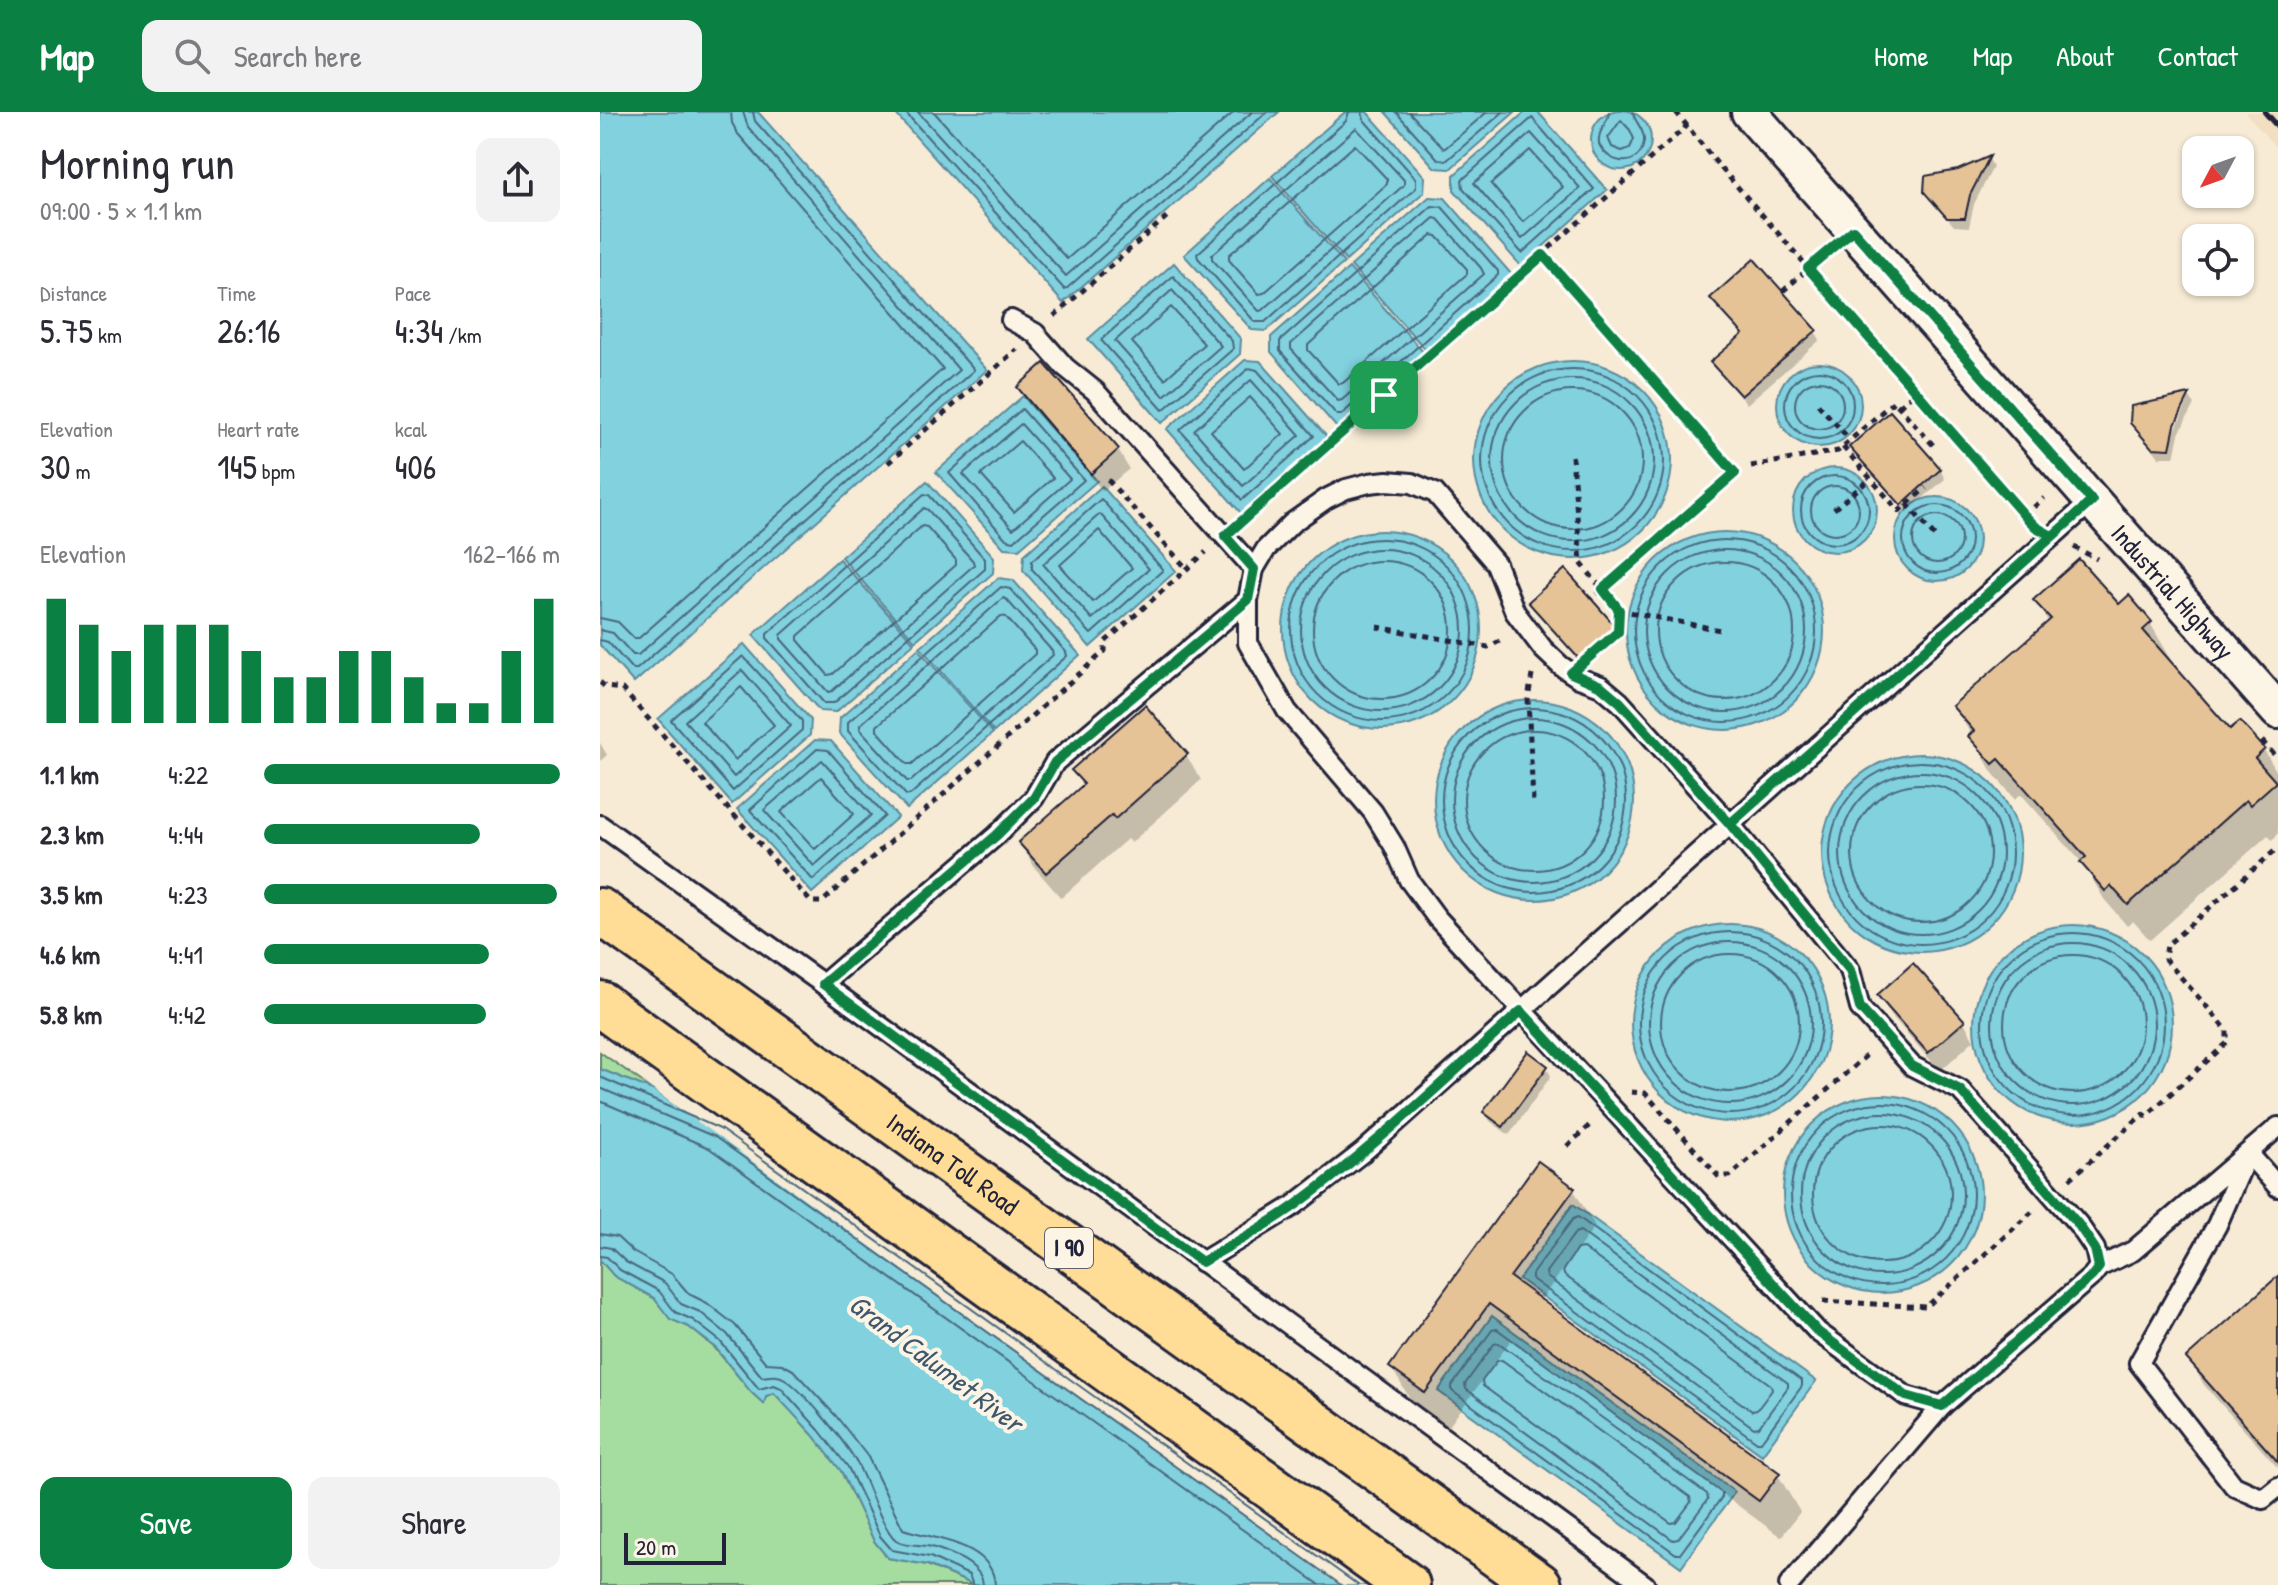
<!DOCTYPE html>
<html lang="en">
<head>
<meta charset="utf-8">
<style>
  body { margin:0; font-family:"Patrick Hand",sans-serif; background:#f2f2f3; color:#2b2b33; height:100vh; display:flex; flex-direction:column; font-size:30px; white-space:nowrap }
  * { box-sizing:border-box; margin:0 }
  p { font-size:26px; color:#7c7c81 }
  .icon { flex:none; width:44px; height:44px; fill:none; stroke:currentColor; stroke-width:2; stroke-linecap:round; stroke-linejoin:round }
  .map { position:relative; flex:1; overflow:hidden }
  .side { display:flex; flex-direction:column; background:#fff; width:600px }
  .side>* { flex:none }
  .needle { width:52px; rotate:229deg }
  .tools { position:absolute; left:1582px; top:24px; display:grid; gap:16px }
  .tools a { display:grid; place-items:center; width:72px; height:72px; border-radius:16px; background:#fff; box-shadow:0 2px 6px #0004; font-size:40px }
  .scale { position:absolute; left:24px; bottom:20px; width:102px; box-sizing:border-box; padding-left:8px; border:4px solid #22223b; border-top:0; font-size:22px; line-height:28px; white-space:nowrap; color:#22223b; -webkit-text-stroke:6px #fcf5e5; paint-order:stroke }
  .pin { position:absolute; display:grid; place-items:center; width:68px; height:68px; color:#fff; margin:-34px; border-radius:16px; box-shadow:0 4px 12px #0006 }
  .round { display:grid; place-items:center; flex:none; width:84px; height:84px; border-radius:16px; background:#f2f2f3 }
  .overview { display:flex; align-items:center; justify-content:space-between; height:136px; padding:0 40px }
  h1 { font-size:44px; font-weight:600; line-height:60px }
  .metrics { display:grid; grid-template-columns:repeat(3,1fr); gap:12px; height:136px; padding:8px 40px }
  .metrics div { display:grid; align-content:center }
  .metrics b { font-size:34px; font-weight:600 }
  .metrics small { font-size:22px; font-weight:400 }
  .metrics p { font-size:22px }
  .chart { height:224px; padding:16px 40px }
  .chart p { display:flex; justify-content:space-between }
  .chart svg { width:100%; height:144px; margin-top:8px; stroke:#0b8043; stroke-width:6 }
  .primary-button { display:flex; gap:16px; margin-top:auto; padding:16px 40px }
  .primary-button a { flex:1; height:92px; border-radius:16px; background:#0b8043; color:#fff; font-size:32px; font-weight:600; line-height:92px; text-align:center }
  .primary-button a+a { background:#f2f2f3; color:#2b2b33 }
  ul { padding:0 40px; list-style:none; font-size:26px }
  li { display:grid; grid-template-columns:128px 96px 1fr; align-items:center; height:60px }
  li i { height:20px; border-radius:10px; background:#0b8043 }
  header { display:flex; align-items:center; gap:48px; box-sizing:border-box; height:112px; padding:0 40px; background:#0b8043; color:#fff }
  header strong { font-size:38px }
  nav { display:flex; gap:44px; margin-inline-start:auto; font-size:28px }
  .search { width:560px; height:72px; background:#f2f2f3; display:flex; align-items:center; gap:20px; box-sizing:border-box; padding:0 28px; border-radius:16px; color:#7c7c81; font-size:30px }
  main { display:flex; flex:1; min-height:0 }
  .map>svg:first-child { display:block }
  .built { fill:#f2dfc2 }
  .green { fill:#a5dda1; stroke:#64806e; stroke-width:2 }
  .water { fill:#82d1df; stroke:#5c8b9d; stroke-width:2 }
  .pier { fill:#f7ebd5 }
  .shadow { fill:#0003; fill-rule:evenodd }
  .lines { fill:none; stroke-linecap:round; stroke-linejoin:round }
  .shore { stroke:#48687d; stroke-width:2 }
  .building { fill:#e5c396; stroke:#22223b; stroke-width:2 }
  .lane-casing { stroke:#22223b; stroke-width:24 }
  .street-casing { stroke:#22223b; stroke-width:40 }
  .highway-casing { stroke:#22223b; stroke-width:50 }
  .path { stroke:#22223b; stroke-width:5; stroke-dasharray:6 6; stroke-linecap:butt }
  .lane { stroke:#fcf5e5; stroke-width:18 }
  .street { stroke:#fcf5e5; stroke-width:34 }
  .highway { stroke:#ffdd96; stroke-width:44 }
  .rail { stroke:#22223b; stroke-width:6 }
  .route-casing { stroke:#fff; stroke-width:16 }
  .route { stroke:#0b8043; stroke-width:10 }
  .labels { text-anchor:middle; stroke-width:8; stroke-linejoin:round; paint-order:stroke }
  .shield { fill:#fcf5e5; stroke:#63616e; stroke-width:2 }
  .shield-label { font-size:24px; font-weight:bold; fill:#22223b }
  .street-label { font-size:26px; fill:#22223b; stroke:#fcf5e5 }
  .water-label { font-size:28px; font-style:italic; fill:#3f576c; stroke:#fcf5e5 }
</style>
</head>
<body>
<header>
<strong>Map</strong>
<div class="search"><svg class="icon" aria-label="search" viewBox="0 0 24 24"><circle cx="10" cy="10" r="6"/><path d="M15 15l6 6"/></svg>Search here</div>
<nav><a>Home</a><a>Map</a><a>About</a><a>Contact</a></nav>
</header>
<main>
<section class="side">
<div class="overview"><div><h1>Morning run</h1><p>09:00 · 5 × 1.1 km</p></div><a class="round"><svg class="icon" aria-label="share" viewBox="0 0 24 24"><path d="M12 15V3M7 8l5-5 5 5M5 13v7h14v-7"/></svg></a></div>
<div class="metrics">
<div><p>Distance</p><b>5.75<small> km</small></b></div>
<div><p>Time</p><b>26:16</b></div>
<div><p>Pace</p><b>4:34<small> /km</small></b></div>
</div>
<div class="metrics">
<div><p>Elevation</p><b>30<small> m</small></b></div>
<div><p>Heart rate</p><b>145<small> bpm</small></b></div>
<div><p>kcal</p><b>406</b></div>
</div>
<div class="chart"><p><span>Elevation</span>162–166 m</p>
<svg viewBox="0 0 160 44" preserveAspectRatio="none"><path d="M5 44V6M15 44V14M25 44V22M35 44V14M45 44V14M55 44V14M65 44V22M75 44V30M85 44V30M95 44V22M105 44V22M115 44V30M125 44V38M135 44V38M145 44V22M155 44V6"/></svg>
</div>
<ul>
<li><b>1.1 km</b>4:22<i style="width:100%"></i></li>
<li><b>2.3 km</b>4:44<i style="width:73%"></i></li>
<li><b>3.5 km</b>4:23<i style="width:99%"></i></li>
<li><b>4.6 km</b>4:41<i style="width:76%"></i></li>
<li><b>5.8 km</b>4:42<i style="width:75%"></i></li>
</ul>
<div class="primary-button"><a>Save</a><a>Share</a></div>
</section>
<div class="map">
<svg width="1678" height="1473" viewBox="0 0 1678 1473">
  <rect width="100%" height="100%" fill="#f7ebd5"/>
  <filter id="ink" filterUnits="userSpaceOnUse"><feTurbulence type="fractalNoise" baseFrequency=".0125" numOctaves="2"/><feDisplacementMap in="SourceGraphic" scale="16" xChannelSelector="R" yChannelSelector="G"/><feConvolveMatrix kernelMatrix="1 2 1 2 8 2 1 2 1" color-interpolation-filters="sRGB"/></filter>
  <g filter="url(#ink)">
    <!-- built -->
    <polygon class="built" points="1645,0 1678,0 1678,38"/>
    <!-- green -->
    <g class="green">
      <polygon points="0,940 55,979 0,957"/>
      <polygon points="0,1148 14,1164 54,1186 70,1207 89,1215 115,1236 151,1280 163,1291 166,1284 175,1281 213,1323 241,1359 274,1429 288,1446 327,1453 374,1473 0,1473"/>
    </g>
    <!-- water -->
    <g class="water">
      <circle cx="1021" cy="28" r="30"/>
      <polygon points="0,0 158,0 387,258 34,571 0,533"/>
      <polygon points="294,0 679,0 463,191"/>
      <polygon points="745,0 767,0 825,65 824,80 746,149 672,64"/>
      <polygon points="785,0 915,0 850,57 835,56"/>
      <polygon points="925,0 938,0 1007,78 921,154 854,78 854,63"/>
      <polygon points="670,66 744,151 666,219 652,218 584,143"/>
      <polygon points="829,85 845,86 912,163 826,238 751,154"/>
      <polygon points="574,151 641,227 640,242 562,311 488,227"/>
      <polygon points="749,156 824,241 738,317 671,240 671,225"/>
      <polygon points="645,248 660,249 727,325 641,401 567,317"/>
      <circle cx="973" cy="348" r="99"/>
      <circle cx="1219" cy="293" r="42"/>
      <polygon points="423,284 497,369 419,437 404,436 336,360"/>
      <circle cx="1235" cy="398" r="42"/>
      <polygon points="327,369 394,445 393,461 315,529 241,445"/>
      <polygon points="502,374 576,459 490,535 423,458 424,443"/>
      <circle cx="1337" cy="427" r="42"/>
      <circle cx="782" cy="518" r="99"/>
      <circle cx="1125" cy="519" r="99"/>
      <polygon points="239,447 314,531 236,600 220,599 153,523"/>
      <polygon points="398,466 413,468 480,543 394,620 320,535"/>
      <polygon points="144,532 211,608 210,623 132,692 58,607"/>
      <polygon points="318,537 393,621 307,697 239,621 240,606"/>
      <circle cx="934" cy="688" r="100"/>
      <polygon points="215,628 231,629 298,705 212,781 137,697"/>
      <circle cx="1321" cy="741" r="99"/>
      <circle cx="1130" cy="911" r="99"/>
      <circle cx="1473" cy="912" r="99"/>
      <polygon points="0,957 55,979 771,1473 374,1473 328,1453 288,1446 274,1429 241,1359 213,1323 174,1281 166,1284 164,1292 151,1280 115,1235 89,1215 70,1207 54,1186 14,1164 0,1148"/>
      <circle cx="1282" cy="1082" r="99"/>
      <polygon points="973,1092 1216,1269 1162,1343 919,1167"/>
      <polygon points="892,1204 1135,1380 1081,1455 838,1279"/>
    </g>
    <!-- pier -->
    <polygon class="pier" points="41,969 126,1006 775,1473 739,1473"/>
    <!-- shadow -->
    <g class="shadow">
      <polygon points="1389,47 1393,55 1374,92 1369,115 1354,114 1326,80 1350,62"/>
      <polygon points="1118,195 1215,219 1220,228 1147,292 1113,250 1144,223"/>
      <polygon points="420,275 518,338 529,357 503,379 430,294"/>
      <path d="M1589 284 1594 292 1579 322 1574 345H1559L1532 310ZM1583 292H1587L1573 323 1569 321Z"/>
      <polygon points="1252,335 1340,358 1345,367 1307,400"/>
      <polygon points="1436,488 1519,495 1550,511 1571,547 1568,550 1630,620 1664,638 1678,662 1678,722 1672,728 1668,723 1550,828 1533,809 1527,814 1504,787 1484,753 1421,682 1415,687 1392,660 1355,594 1449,511"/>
      <polygon points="931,490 1015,517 1020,526 986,556"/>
      <polygon points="0,631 7,643 0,649"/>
      <polygon points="586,643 601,668 531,731 527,727 461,786 435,756 420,731 483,675 474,659"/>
      <polygon points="1279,883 1364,910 1374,928 1340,959 1290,902"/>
      <polygon points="946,955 951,964 909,1023 890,1009 885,1000"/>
      <polygon points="973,1077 995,1114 940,1189 1178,1363 1200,1400 1181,1425 911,1228 847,1317 813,1292 791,1255"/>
      <polygon points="1678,1167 1678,1356 1604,1273 1589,1246"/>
    </g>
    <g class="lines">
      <!-- shore -->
      <g class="shore">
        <polyline points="305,0 465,178 667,0"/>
        <polyline points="318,0 466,164 652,0"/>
        <polyline points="334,0 467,147 634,0"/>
        <polyline points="749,0 746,9 597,142 598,146 655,210 665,210 816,76 816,67 764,8 762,0"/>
        <polyline points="796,0 838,47 846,49 903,0"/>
        <polyline points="809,0 844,37 887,0"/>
        <path d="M1009 0C1008 12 997 18 999 32 1009 54 1041 57 1044 29 1045 17 1034 10 1033 0"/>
        <polygon points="932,6 994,77 922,141 863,76 862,68"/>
        <polygon points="1021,8 1030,18 1034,27 1030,36 1022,39 1012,35 1008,26"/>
        <polygon points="756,16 804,68 804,73 663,198 659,199 612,147 612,143"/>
        <polygon points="931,21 980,76 922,127 874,71"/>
        <polygon points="755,33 787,67 787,72 664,181 659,182 629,148 629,143"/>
        <polygon points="930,38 963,75 923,110 891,72"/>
        <polygon points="832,94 842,95 898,159 898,163 741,303 737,303 680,239 680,229"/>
        <polygon points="834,106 838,107 881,156 884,162 742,288 738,289 691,237 691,232"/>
        <polygon points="832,123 837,124 867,157 867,162 743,271 739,272 708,238 708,233"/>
        <polygon points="573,164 632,229 633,237 563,298 501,228"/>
        <polygon points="572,178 621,234 564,284 515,229"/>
        <polygon points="571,195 604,232 565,267 532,230"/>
        <polygon points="649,256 657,258 714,324 642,388 580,318"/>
        <circle cx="973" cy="348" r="91"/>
        <circle cx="1219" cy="293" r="34"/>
        <circle cx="973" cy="348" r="81"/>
        <polygon points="651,268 700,323 643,374 594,318"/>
        <circle cx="1219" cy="293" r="24"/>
        <circle cx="973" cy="348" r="69"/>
        <polygon points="650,285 683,322 644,357 611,319"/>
        <polygon points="422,297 484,368 414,429 406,427 349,361"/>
        <polygon points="421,312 470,367 413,417 363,362"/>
        <polygon points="420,329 453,366 414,400 381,363"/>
        <circle cx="1235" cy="398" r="34"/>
        <circle cx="1235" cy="398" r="24"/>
        <polygon points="324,382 329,383 385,447 385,457 234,591 224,591 167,526 167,522"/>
        <polygon points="501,387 563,458 491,522 432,457 432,449"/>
        <circle cx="1337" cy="427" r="34"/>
        <polygon points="324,396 328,398 373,449 374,453 232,579 228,580 181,527 181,523"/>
        <polygon points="500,402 549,457 492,507 443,452"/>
        <circle cx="1337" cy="427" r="24"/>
        <polygon points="322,414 327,415 356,448 356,453 233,562 228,563 198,528 198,524"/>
        <polygon points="499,418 532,456 493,490 460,453"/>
        <circle cx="782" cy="518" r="91"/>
        <circle cx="1125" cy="519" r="91"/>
        <circle cx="782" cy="518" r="81"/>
        <circle cx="1125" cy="519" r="81"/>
        <circle cx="782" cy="518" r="69"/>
        <circle cx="1125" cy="519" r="69"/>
        <polygon points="401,475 410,477 466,540 467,544 310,683 306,683 248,619 248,610"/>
        <polygon points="403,486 407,488 452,539 453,543 311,669 307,669 260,617 260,613"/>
        <polygon points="401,504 406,505 435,538 435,542 312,652 307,652 277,618 277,614"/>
        <polyline points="0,506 18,510 34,526 39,526 343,257 138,22 132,11 131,0"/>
        <polyline points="0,518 13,521 33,543 38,543 359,258 148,15 143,0"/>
        <polyline points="0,528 8,530 32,557 37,557 374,258 155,9 153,0"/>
        <polygon points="143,544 202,609 202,618 133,679 71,608"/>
        <polygon points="142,558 191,614 134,665 85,609"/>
        <polygon points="141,575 174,613 135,648 102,610"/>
        <circle cx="934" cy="688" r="92"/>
        <circle cx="934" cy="688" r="82"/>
        <circle cx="934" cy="688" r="70"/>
        <polygon points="217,637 228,638 285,704 213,768 150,698"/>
        <polygon points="222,648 271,703 214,754 164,698"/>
        <circle cx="1321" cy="741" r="91"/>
        <circle cx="1321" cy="741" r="81"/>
        <polygon points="221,665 254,702 215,737 181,700"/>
        <circle cx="1321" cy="741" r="69"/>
        <circle cx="1130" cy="911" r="91"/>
        <circle cx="1473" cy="912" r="91"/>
        <circle cx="1130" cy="911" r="81"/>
        <circle cx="1473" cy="912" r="81"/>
        <circle cx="1130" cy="911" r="69"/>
        <circle cx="1473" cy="912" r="69"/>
        <polyline points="0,965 120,1017 758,1473"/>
        <polyline points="0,976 115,1025 741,1473"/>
        <polyline points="0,989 109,1036 720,1473"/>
        <circle cx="1282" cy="1082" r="91"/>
        <circle cx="1282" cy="1082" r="81"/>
        <circle cx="1282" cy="1082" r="69"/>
        <polygon points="978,1105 1202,1269 1202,1274 1161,1330 1157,1330 932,1167 932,1162 973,1107"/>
        <polygon points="980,1119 1188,1271 1188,1275 1159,1315 1154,1316 947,1165 946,1160 975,1121"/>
        <path d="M0 1122 17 1125 33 1140 72 1162 89 1182 107 1191 135 1213 166 1251 182 1252 193 1258 236 1304 268 1345 303 1417C333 1427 393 1431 395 1473"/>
        <path d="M0 1134 11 1136 26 1150 65 1171 81 1192 100 1200 127 1222 162 1265C170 1264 178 1262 185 1267 205 1280 245 1330 257 1351 267 1369 282 1417 296 1428 305 1434 321 1432 332 1435 350 1441 382 1452 383 1473"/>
        <polygon points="983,1136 1171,1273 1172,1278 1157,1298 1152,1299 964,1163 963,1158 977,1137"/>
        <polyline points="0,1144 7,1145 20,1158 59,1179 75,1200 93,1208 120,1229 159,1277 174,1273 181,1276 219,1318 248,1355 280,1424 292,1438 330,1445 369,1463 373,1473"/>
        <polygon points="897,1217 1122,1381 1122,1385 1080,1442 1076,1442 852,1279 852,1274 892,1218"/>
        <polygon points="899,1231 1107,1382 1108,1387 1078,1427 1073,1428 866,1277 865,1272 894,1232"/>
        <polygon points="902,1248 1090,1385 1091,1390 1076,1410 1071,1411 883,1274 882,1269 897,1249"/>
      </g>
    </g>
    <!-- building -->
    <g class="building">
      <polygon points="1390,44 1370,83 1365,106 1347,106 1324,80 1325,64 1358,58"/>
      <polygon points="1154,147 1217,218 1141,284 1110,250 1143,222 1110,186"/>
      <polygon points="444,251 519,337 491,362 417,275"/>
      <polygon points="1590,282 1575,313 1570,337 1552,336 1530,311 1531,294"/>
      <polygon points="1290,299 1341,357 1301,393 1249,335"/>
      <polygon points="1479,447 1519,492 1529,483 1552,510 1543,518 1630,617 1640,609 1665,637 1655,646 1676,670 1650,693 1646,688 1528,793 1511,774 1505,779 1480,750 1486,745 1399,647 1393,652 1368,624 1374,619 1352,594 1451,507 1433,488"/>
      <polygon points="965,457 1017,516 980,548 928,490"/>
      <polygon points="545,593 588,642 515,707 512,703 446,761 418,730 484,672 471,658"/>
      <polygon points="1313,851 1365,909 1328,941 1277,883"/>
      <polygon points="928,939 948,954 903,1015 883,1000"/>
      <polygon points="938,1049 975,1076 910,1165 1180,1361 1159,1389 889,1192 825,1281 789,1255"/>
      <polygon points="1678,1164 1678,1350 1586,1246"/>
    </g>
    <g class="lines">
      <!-- lane casing -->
      <g class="lane-casing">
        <g id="lane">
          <polyline points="411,208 435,221 465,255 495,279 654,457"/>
          <polyline points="0,713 223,872 1045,1473"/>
          <polyline points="223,872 397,723 434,686 455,650 648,488"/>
          <polyline points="1678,1075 1648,1041 1617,1113 1539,1251 1634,1374 1663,1387 1678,1375"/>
          <polyline points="602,1150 693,1094 763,1040 1492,389"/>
          <polyline points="1342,1294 1306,1284 1218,1220 837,806 809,768 794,734 773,700 687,599 648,531 648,488 654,457 666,437 692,411 726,387 746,377 769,371 787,369 812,371 835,381 896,452 915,500 943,537 961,554 979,566 1001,574 1020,590 1130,712 1250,858 1260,896 1312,954 1360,978 1478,1112 1495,1137 1499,1155"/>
          <polyline points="1189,1473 1342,1294 1492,1164 1499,1155 1533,1139 1678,1015"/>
        </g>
      </g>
      <!-- street casing -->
      <g class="street-casing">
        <g id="street">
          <path id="s1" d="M1149 0 1678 599"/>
        </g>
      </g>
      <!-- highway casing -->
      <g class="highway-casing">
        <g id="highway">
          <path id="s2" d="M0 799 939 1473"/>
          <polyline points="0,892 807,1473"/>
        </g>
      </g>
      <!-- path -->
      <g class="path">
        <polyline points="1076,0 1114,48 1431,410"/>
        <polyline points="943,143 1135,361 991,487"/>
        <polyline points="1183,179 1227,140"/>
        <polyline points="454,204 571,101"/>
        <polyline points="1218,292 1250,328"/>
        <polyline points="1299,294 1316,279"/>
        <polyline points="1243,335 1299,399 1326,376"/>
        <polyline points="972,344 981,451 1019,498 1018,520 990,544"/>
        <polyline points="288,351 417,237"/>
        <polyline points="1151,354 1238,339 1294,289 1334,334"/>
        <polyline points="508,368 587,457"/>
        <polyline points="1307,392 1337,427"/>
        <polyline points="1234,397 1270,367"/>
        <polyline points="1425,403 1444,386"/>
        <polyline points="644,407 1088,13"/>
        <polyline points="1474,435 1497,447"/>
        <polyline points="1019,498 1125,519"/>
        <polyline points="777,515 888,535 904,527"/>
        <polyline points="932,563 928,587 933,689"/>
        <polyline points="0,570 5,575 22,577 211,790 222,790 505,539 505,530 606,440"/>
        <polyline points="1662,629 1678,647"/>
        <polyline points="1031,980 1045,981 1118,1064 1130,1064 1269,941"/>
        <polyline points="967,1034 993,1010"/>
        <polyline points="1470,1067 1543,1002 1546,1004 1627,931 1627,918 1565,847 1567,833 1678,736"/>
        <polyline points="1223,1189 1326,1195 1432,1100"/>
      </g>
      <!-- lane -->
      <use href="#lane" class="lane"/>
      <!-- street -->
      <use href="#street" class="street"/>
      <!-- highway -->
      <use href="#highway" class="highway"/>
      <!-- rail -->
      <polyline class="rail" points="1665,0 1678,15"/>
    </g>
  </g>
  <g class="lines" filter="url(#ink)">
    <!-- route casing -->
    <g class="route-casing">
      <path id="route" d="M784 283 625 424 654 457 648 488 455 650 434 686 397 723 223 872 602 1150C634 1131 667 1114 697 1092 776 1034 848 965 921 899L1218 1220 1306 1284 1342 1294 1492 1164 1499 1155 1495 1137 1478 1112 1360 978 1312 954 1260 896 1250 858 1130 712 1452 424 1436 415 1424 403 1208 156 1253 118 1492 389 1130 712 1020 590 1001 574 971 561 1018 520 1019 498 1003 477 1135 361 943 143 784 283"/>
    </g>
    <!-- route -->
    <use href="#route" class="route"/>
  </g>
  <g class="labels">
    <!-- shield labels -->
    <rect class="shield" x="445" y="1116" width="48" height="40" rx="6"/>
    <g class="shield-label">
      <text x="469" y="1144">I 90</text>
    </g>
    <!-- street labels -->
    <g class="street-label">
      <text dy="9" stroke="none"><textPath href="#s1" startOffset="640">Industrial Highway</textPath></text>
      <text dy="9" stroke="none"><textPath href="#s2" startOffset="434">Indiana Toll Road</textPath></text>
    </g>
    <!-- water labels -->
    <g class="water-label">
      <text transform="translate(336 1251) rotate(37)" y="10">Grand Calumet River</text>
    </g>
  </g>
</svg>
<div class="tools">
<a><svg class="needle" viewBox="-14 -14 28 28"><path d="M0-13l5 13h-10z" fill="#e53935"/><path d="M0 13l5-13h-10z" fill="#7c7c81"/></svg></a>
<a><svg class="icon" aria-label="locate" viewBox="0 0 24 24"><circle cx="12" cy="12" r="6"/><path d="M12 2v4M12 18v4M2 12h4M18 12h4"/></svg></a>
</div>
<div class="scale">20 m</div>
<div class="pin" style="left:784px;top:283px;background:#1e9e55"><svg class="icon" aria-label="arrive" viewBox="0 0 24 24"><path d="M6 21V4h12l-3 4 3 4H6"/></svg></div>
</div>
</main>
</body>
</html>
